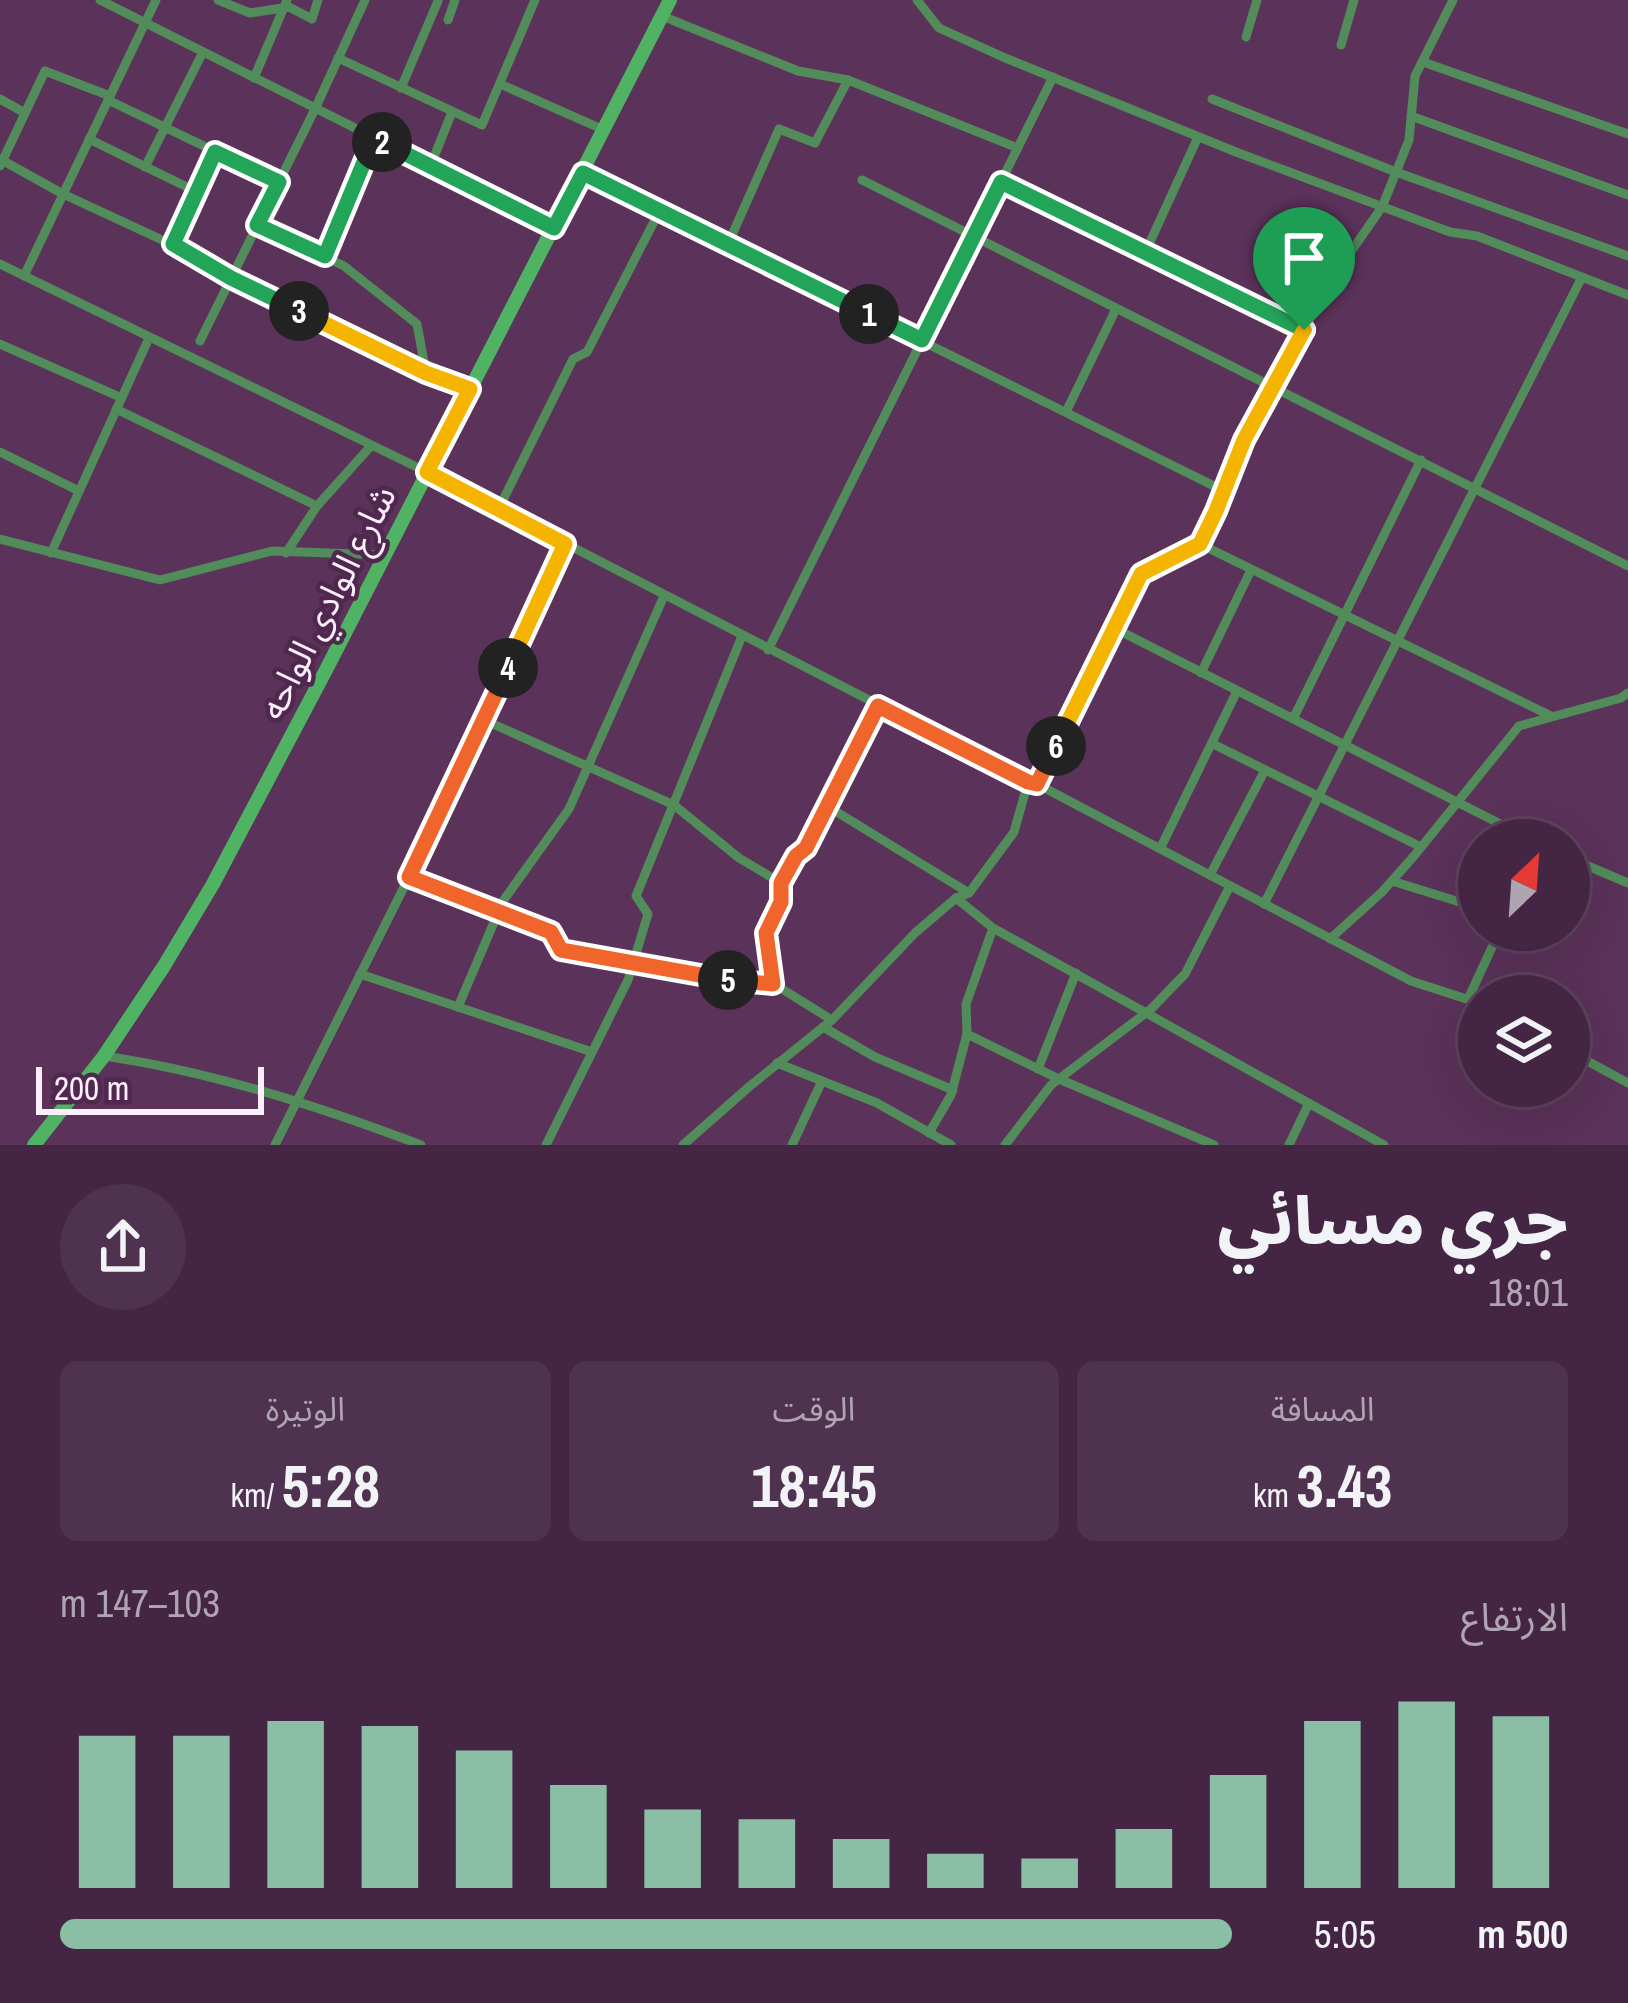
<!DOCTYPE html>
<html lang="ar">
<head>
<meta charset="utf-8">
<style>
  body { margin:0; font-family:"Archivo Narrow","Noto Sans Arabic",sans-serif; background:#4e324f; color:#f1f3f6; direction:rtl; height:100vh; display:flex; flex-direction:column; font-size:45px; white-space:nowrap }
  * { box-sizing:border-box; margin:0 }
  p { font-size:39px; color:#afa5b2 }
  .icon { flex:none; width:66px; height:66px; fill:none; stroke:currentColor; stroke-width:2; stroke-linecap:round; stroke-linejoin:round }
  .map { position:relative; height:1145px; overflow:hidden; direction:ltr }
  .side { display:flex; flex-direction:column; background:#442644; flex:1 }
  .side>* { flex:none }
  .needle { width:78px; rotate:25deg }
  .controls { position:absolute; left:1458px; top:819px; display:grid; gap:24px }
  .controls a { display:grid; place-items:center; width:132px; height:132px; border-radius:50%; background:#442644; box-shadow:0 12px 48px #0002,0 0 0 3px #5c435d; font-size:60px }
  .scale { position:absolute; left:36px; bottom:30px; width:228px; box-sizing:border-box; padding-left:12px; border:6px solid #fdeefc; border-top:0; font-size:33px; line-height:42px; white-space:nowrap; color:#fdeefc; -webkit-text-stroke:9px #50284f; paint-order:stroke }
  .pin { position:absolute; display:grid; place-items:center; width:102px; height:102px; color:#fff; margin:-123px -51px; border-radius:50% 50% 50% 0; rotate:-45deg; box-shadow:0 0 12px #0007 }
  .pin .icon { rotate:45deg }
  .km { position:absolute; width:60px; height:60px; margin:-30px; border-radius:50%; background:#222; color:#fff; font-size:33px; line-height:60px; text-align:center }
  .round { display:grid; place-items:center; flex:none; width:126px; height:126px; border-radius:63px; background:#4e324f }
  .summary { display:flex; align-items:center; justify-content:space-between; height:204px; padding:0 60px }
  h1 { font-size:66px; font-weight:800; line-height:90px }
  .figures { display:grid; grid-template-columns:repeat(3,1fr); gap:18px; height:204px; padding:12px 60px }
  .figures div { display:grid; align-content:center; border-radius:18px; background:#4e324f; text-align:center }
  .figures b { font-size:60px; font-weight:800 }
  .figures small { font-size:33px; font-weight:400 }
  .figures p { font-size:33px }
  .chart { height:336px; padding:24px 60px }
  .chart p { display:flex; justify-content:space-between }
  .chart svg { width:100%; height:216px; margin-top:12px; stroke:#8abfa5; stroke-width:6 }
  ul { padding:0 60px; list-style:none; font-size:39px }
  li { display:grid; grid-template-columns:192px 144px 1fr; align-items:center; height:90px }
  li i { height:30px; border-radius:15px; background:#8abfa5 }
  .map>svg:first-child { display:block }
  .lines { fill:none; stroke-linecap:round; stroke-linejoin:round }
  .street { stroke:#518c5a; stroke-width:9 }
  .secondary { stroke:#50b363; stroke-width:14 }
  .split-1-casing { stroke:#fff; stroke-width:24 }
  .split-2-casing { stroke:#fff; stroke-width:24 }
  .split-3-casing { stroke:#fff; stroke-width:24 }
  .split-4-casing { stroke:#fff; stroke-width:24 }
  .split-5-casing { stroke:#fff; stroke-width:24 }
  .split-6-casing { stroke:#fff; stroke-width:24 }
  .split-7-casing { stroke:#fff; stroke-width:24 }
  .split-1 { stroke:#22a559; stroke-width:15 }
  .split-2 { stroke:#22a559; stroke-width:15 }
  .split-3 { stroke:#22a559; stroke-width:15 }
  .split-4 { stroke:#f5b400; stroke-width:15 }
  .split-5 { stroke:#f0652b; stroke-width:15 }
  .split-6 { stroke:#f0652b; stroke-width:15 }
  .split-7 { stroke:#f5b400; stroke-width:15 }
  .labels { text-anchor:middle; stroke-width:9; stroke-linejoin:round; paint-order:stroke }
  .street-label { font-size:36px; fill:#fdeefc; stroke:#50284f }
</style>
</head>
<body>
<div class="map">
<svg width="1628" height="1145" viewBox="0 0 1628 1145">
  <rect width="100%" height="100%" fill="#5b325a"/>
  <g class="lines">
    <!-- street -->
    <g class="street">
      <polyline points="100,0 554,228"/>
      <polyline points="218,0 250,13 289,7 312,19 318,0"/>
      <polyline points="917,0 939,28 1003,57 1236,152 1450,232 1477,236 1628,295"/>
      <polyline points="662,16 798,71 848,80 1018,148"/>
      <polyline points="448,20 455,0"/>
      <polyline points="1246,37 1257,0"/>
      <polyline points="1341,45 1354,0"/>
      <polyline points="338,58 482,125 535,0"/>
      <polyline points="1423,62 1628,134"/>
      <polyline points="254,78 287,0"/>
      <polyline points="500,84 604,130"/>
      <polyline points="401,88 438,1"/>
      <polyline points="0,99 25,113"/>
      <polyline points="1212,99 1396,172 1628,256"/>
      <polyline points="108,100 279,182"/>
      <polyline points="1411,116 1628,195"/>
      <polyline points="89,139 197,192"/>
      <polyline points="0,159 63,194 173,245 231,277 426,373 470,389"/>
      <polyline points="0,166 45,71 110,96"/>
      <polyline points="145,167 203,52"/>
      <polyline points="430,167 452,112"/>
      <polyline points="583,173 1224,491"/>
      <polyline points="862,180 1628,566"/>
      <polyline points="1001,182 1303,330"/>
      <polyline points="257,225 344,266 417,324 426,373"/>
      <polyline points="728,244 779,129 815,143 848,80"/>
      <polyline points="173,245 215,151"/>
      <polyline points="1145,253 1198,137"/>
      <polyline points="325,257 374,138"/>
      <polyline points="0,264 427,472 1028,782 1037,784 1411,981 1479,1003"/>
      <polyline points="24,276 156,0"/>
      <polyline points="200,341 315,109 365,0"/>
      <polyline points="0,344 122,398"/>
      <polyline points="116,409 317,506"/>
      <polyline points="1066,412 1116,309"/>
      <polyline points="0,452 79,491"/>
      <polyline points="498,510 573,359 587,352 660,210"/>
      <polyline points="0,539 160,580 272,551 385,555"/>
      <polyline points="1200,544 1551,716"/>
      <polyline points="51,553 149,338"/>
      <polyline points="286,553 317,506 370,447"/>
      <polyline points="1114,628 1532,840"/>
      <polyline points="768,650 1053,77"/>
      <polyline points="1201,673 1251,570"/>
      <polyline points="1293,719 1421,460"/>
      <polyline points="484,720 674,805 739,858 781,883 796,856 806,848 878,706"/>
      <polyline points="1213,744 1421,847"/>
      <polyline points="1037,784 1141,574 1200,544 1216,511 1244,440 1327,286 1382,207 1409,140 1415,76 1453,0"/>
      <polyline points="827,806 969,893"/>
      <polyline points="1160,849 1237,691"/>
      <polyline points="1569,858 1628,883"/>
      <polyline points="1210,875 1265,770"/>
      <polyline points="409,877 551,932 561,950 740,982 774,984 832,1020"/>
      <polyline points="1392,881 1479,908"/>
      <polyline points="956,898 993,928 1384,1145"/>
      <polyline points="1264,904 1582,277"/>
      <polyline points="993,928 966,1004 967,1034 1059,1079 1214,1145"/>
      <polyline points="1330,939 1382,892 1414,856 1519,726 1621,698 1628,693"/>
      <polyline points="360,974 592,1052"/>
      <polyline points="774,984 766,933 781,902 781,883"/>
      <polyline points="1469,997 1500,930"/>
      <polyline points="458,1007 503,901 569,809 664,596"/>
      <polyline points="823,1027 875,1057 953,1090"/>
      <polyline points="1569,1051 1628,1083"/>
      <path d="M104 1056C213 1072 318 1106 421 1145"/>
      <polyline points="777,1063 877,1103 951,1145"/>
      <polyline points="1038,1069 1076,973"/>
      <polyline points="929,1133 951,1095 967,1034"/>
      <polyline points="275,1145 425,845 565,545"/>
      <polyline points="546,1145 628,980 648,914 636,896 742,636"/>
      <polyline points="683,1145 750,1086 832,1020 915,933 956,898 969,893 1014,832 1028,782"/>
      <polyline points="792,1145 822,1081"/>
      <polyline points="1005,1145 1051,1085 1151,1009 1185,974 1230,886"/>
      <polyline points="1289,1145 1309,1103"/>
    </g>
    <!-- secondary -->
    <polyline class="secondary" points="34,1145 104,1056 164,966 213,884 327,668 670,0"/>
  </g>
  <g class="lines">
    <!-- split-1 casing -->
    <g class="split-1-casing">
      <polyline id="split-1" points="869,314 922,340 1001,182 1304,330"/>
    </g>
    <!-- split-2 casing -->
    <g class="split-2-casing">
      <polyline id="split-2" points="382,142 554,228 583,173 869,314"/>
    </g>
    <!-- split-3 casing -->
    <g class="split-3-casing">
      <polyline id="split-3" points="299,311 231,278 173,244 215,152 279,182 257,225 325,256 374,138 382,142"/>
    </g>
    <!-- split-4 casing -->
    <g class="split-4-casing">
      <polyline id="split-4" points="299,311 426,373 470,389 427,472 565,544 508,668"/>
    </g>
    <!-- split-5 casing -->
    <g class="split-5-casing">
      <polyline id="split-5" points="508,668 409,877 551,932 561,950 728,980"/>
    </g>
    <!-- split-6 casing -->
    <g class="split-6-casing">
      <polyline id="split-6" points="728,980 773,984 766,933 781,902 781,883 796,856 806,848 878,706 1028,782 1037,784 1056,746"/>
    </g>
    <!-- split-7 casing -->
    <g class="split-7-casing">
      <polyline id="split-7" points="1056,746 1141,574 1200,544 1216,511 1244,440 1304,330"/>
    </g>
    <!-- split-1 -->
    <use href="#split-1" class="split-1"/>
    <!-- split-2 -->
    <use href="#split-2" class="split-2"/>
    <!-- split-3 -->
    <use href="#split-3" class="split-3"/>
    <!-- split-4 -->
    <use href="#split-4" class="split-4"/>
    <!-- split-5 -->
    <use href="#split-5" class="split-5"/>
    <!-- split-6 -->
    <use href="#split-6" class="split-6"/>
    <!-- split-7 -->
    <use href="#split-7" class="split-7"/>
  </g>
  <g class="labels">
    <!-- street labels -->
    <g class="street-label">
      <text transform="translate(327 602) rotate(-63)" y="13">شارع الوادي الواحه</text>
    </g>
  </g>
</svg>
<div class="controls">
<a><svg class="needle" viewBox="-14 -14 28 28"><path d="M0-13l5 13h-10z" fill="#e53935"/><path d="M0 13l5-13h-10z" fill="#afa5b2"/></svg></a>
<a><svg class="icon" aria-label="layers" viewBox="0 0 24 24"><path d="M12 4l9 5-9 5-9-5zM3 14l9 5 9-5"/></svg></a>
</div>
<div class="scale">200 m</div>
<div class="pin" style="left:1304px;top:330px;background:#1e9e55"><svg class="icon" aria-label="arrive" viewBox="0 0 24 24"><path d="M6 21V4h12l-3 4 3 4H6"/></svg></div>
<b class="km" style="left:869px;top:314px">1</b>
<b class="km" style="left:382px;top:142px">2</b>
<b class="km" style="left:299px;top:311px">3</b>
<b class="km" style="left:508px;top:668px">4</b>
<b class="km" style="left:728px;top:980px">5</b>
<b class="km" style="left:1056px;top:746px">6</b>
</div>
<section class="side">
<div class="summary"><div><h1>جري مسائي</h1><p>18:01</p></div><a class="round"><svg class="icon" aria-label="share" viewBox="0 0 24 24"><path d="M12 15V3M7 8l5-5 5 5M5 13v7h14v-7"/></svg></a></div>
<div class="figures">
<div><p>المسافة</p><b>3.43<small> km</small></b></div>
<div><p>الوقت</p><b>18:45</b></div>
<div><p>الوتيرة</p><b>5:28<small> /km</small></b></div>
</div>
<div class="chart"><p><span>الارتفاع</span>103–147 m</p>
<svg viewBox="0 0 160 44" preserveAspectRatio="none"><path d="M5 44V13M15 44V13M25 44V10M35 44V11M45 44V16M55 44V23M65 44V28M75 44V30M85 44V34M95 44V37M105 44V38M115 44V32M125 44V21M135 44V10M145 44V6M155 44V9"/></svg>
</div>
<ul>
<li><b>500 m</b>5:05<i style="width:100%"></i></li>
</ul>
</section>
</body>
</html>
